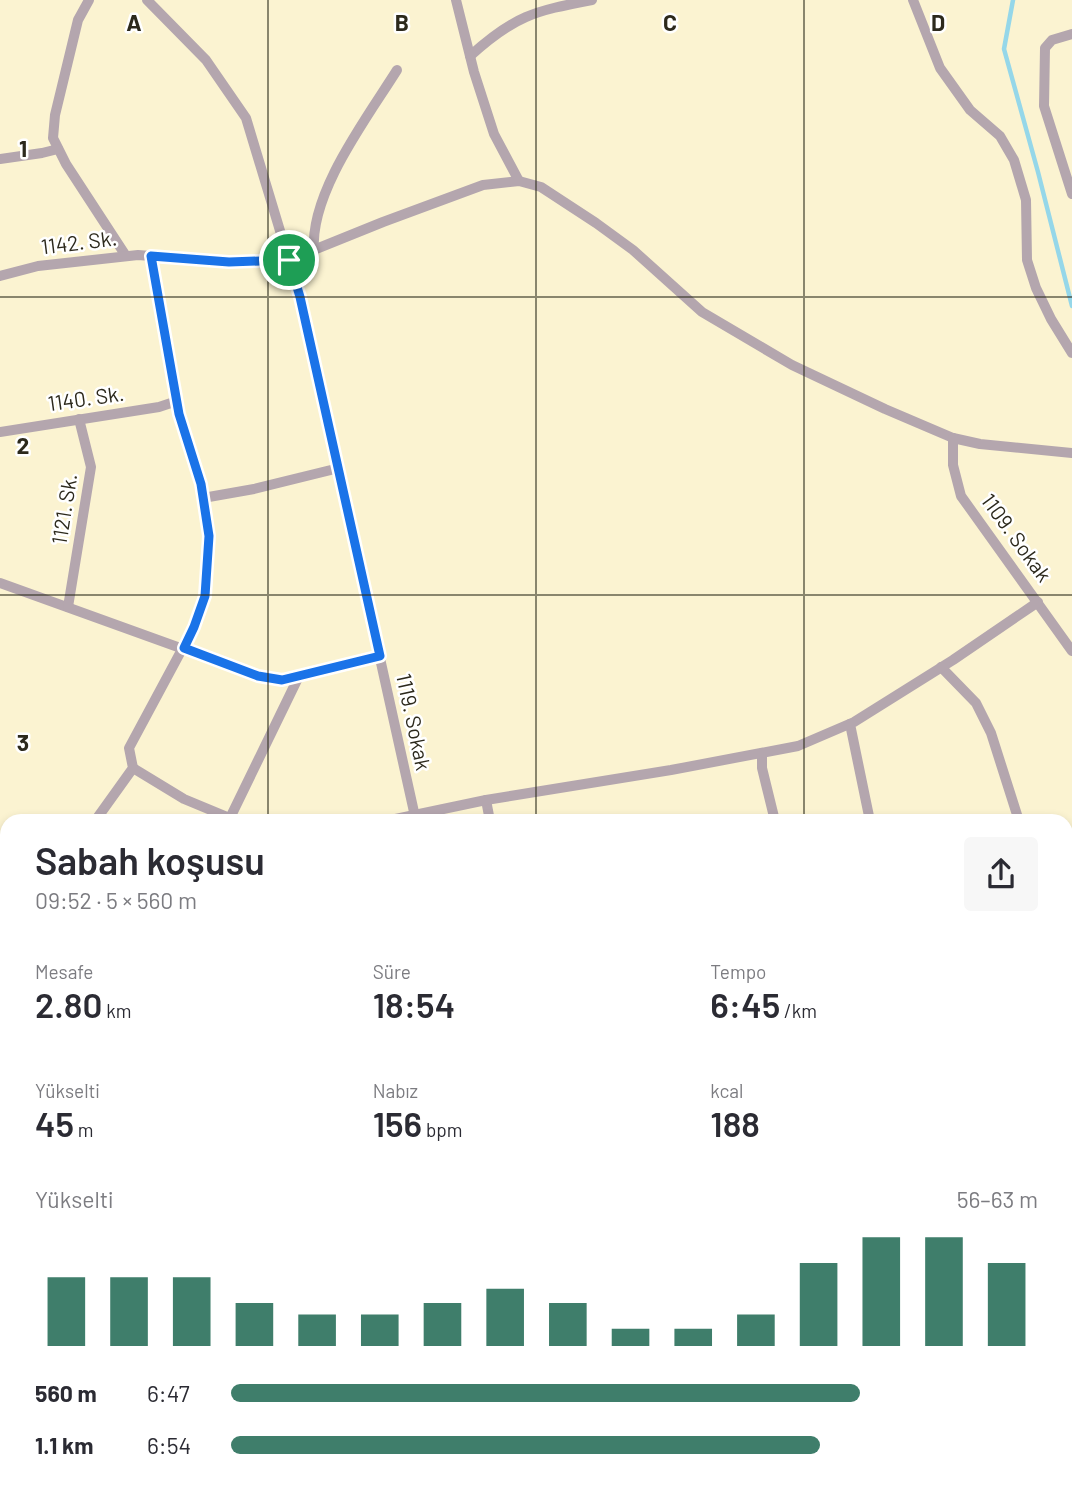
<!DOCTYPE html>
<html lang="tr">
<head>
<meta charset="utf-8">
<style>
  body { margin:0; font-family:Barlow,sans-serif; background:#f7f7f7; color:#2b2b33; height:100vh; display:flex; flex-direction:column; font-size:26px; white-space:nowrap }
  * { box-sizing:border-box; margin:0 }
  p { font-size:23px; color:#7c7c81 }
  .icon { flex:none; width:38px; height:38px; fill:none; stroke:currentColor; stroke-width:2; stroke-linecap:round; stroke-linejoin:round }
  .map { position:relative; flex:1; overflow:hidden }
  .details { position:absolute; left:0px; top:814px; width:1073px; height:674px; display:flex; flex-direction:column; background:#fff; border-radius:21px 21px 0 0; box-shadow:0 4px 10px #0003 }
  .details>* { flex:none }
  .pin { position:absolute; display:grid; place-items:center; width:60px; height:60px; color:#fff; margin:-30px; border:4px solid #fff; border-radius:50%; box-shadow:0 2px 7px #0007 }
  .round { display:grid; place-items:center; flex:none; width:74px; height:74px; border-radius:7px; background:#f7f7f7 }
  .overview { display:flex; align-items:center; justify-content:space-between; height:119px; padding:0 35px }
  h1 { font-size:38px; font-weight:600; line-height:52px }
  .metrics { display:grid; grid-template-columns:repeat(3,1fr); gap:10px; height:119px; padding:7px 35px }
  .metrics div { display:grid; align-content:center }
  .metrics b { font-size:35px; font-weight:600 }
  .metrics small { font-size:19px; font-weight:400 }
  .metrics p { font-size:19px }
  .chart { height:196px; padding:14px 35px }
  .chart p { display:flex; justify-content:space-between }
  .chart svg { width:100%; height:126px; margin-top:7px; stroke:#3f7e6b; stroke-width:6 }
  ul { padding:0 35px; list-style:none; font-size:23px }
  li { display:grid; grid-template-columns:112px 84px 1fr; align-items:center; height:52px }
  li i { height:18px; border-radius:9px; background:#3f7e6b }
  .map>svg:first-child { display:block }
  .green { fill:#c9e8c8 }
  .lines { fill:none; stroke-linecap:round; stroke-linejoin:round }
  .stream { stroke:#95d7e9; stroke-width:4.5 }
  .path { stroke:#b8b297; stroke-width:2.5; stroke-dasharray:7 3.5; stroke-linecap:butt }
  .service { stroke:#b4a6ae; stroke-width:5 }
  .minor { stroke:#b4a6ae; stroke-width:10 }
  .tertiary { stroke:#b4a6ae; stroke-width:14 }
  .route-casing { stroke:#fff; stroke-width:14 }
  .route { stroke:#1a73e8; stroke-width:9 }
  .grid { fill:none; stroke:#2c291c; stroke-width:2; stroke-opacity:0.55 }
  .labels { text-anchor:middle; stroke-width:5; stroke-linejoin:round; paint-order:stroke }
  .street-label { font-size:21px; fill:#2c291c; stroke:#fff }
  .grid-label { font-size:23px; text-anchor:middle; font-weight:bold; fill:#2c291c; stroke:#fff; stroke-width:5; stroke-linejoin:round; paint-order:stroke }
</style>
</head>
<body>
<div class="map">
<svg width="1072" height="1487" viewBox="0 0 1072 1487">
  <rect width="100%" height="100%" fill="#fbf3d1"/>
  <!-- green -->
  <polygon class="green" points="260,1481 552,1481 547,1487 265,1487"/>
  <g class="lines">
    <!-- stream -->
    <polyline class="stream" points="1013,0 1004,49 1038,172 1072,306"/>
    <!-- path -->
    <polyline class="path" points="375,1487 385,1480"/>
    <!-- service -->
    <polyline class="service" points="508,1487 512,1480"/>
    <!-- minor -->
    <g class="minor">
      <polyline points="89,0 78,20 55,115 53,138 66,164 126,256"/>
      <polyline points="147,0 206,60 246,118 300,297 416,821"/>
      <polyline points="456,0 474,72 494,134 519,181"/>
      <polyline points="913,0 940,68 970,110 1000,136 1014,160 1026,200 1027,260 1036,288 1051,319 1072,353"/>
      <polyline points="1072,34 1052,40 1045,48 1044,106 1072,194"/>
      <path d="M470 56C514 16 534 11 592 0"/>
      <polyline points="0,159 42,153 58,149"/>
      <path d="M314 250C310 192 367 118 397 70"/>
      <polyline points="0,276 38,266 138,255 229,262 289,260 383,222 483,185 519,181 541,187 596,223 633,250 702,312 792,365 885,409 953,438 980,444 1072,453"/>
      <polyline points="0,432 159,407 177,401"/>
      <polyline points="953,438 953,465 961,496 1072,651"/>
      <polyline points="203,498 254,489 339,468"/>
      <polyline points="0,583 258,676 282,680 380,656"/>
      <polyline points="68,607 91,467 79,419"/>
      <polyline points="941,667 976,703 991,733 1019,821"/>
      <polyline points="850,724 870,821"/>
      <polyline points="762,753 762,768 775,821"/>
      <polyline points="133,768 184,799 237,821"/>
      <polyline points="486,800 490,821"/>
      <polyline points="230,818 299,676"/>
      <polyline points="95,821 133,768 129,748 194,627 205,595 209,536 200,484 179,414 151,256"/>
      <polyline points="386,821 486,800 671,770 798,746 854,722 953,660 1038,602"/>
      <polyline points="0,846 7,850"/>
      <polyline points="1066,981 1072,1005"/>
      <polyline points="1066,1265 1072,1262"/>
      <polyline points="664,1480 679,1487"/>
      <polyline points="1010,1480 1011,1487"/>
    </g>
    <!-- tertiary -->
    <g class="tertiary">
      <polyline points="1066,1339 1072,1342"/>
      <polyline points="682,1487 686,1480"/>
    </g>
  </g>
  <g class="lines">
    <!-- route casing -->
    <g class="route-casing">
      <polygon id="route" points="151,256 229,262 289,260 300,297 380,656 282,680 258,676 184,648 194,627 205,596 209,536 201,484 179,414"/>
    </g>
    <!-- route -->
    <use href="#route" class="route"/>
  </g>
  <!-- grid -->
  <path class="grid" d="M268 0V821M536 0V821M804 0V821M0 297H1072M0 595H1072M0 892H7M1066 892H1072M0 1190H7M1066 1190H1072M268 1480V1487M536 1480V1487M804 1480V1487"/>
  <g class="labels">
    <!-- street labels -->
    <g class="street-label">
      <text transform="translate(79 243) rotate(-7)" y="7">1142. Sk.</text>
      <text transform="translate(86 399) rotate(-8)" y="7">1140. Sk.</text>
      <text transform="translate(65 509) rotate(-81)" y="7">1121. Sk.</text>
      <text transform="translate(1016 538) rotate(54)" y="7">1109. Sokak</text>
      <text transform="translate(413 722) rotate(78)" y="7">1119. Sokak</text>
    </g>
  </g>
  <g class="grid-label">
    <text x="134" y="31">A</text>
    <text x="402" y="31">B</text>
    <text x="670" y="31">C</text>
    <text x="938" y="31">D</text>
    <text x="23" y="157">1</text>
    <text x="23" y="454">2</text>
    <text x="23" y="751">3</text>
  </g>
</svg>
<div class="pin" style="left:289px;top:260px;background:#1e9e55"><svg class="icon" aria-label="arrive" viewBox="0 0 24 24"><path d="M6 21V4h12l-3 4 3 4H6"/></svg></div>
<section class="details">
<div class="overview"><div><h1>Sabah koşusu</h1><p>09:52 · 5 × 560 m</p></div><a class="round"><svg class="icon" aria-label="share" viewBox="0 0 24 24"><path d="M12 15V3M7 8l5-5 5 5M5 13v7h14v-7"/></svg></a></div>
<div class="metrics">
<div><p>Mesafe</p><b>2.80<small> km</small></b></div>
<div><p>Süre</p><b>18:54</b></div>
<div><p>Tempo</p><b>6:45<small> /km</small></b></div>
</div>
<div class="metrics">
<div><p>Yükselti</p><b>45<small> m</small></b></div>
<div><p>Nabız</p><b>156<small> bpm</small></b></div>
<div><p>kcal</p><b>188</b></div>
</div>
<div class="chart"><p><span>Yükselti</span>56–63 m</p>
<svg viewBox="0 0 160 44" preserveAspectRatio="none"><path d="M5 44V20M15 44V20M25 44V20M35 44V29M45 44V33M55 44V33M65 44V29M75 44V24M85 44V29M95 44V38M105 44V38M115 44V33M125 44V15M135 44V6M145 44V6M155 44V15"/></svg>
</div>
<ul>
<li><b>560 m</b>6:47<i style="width:78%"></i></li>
<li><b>1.1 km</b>6:54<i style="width:73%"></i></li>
</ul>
</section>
</div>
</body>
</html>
